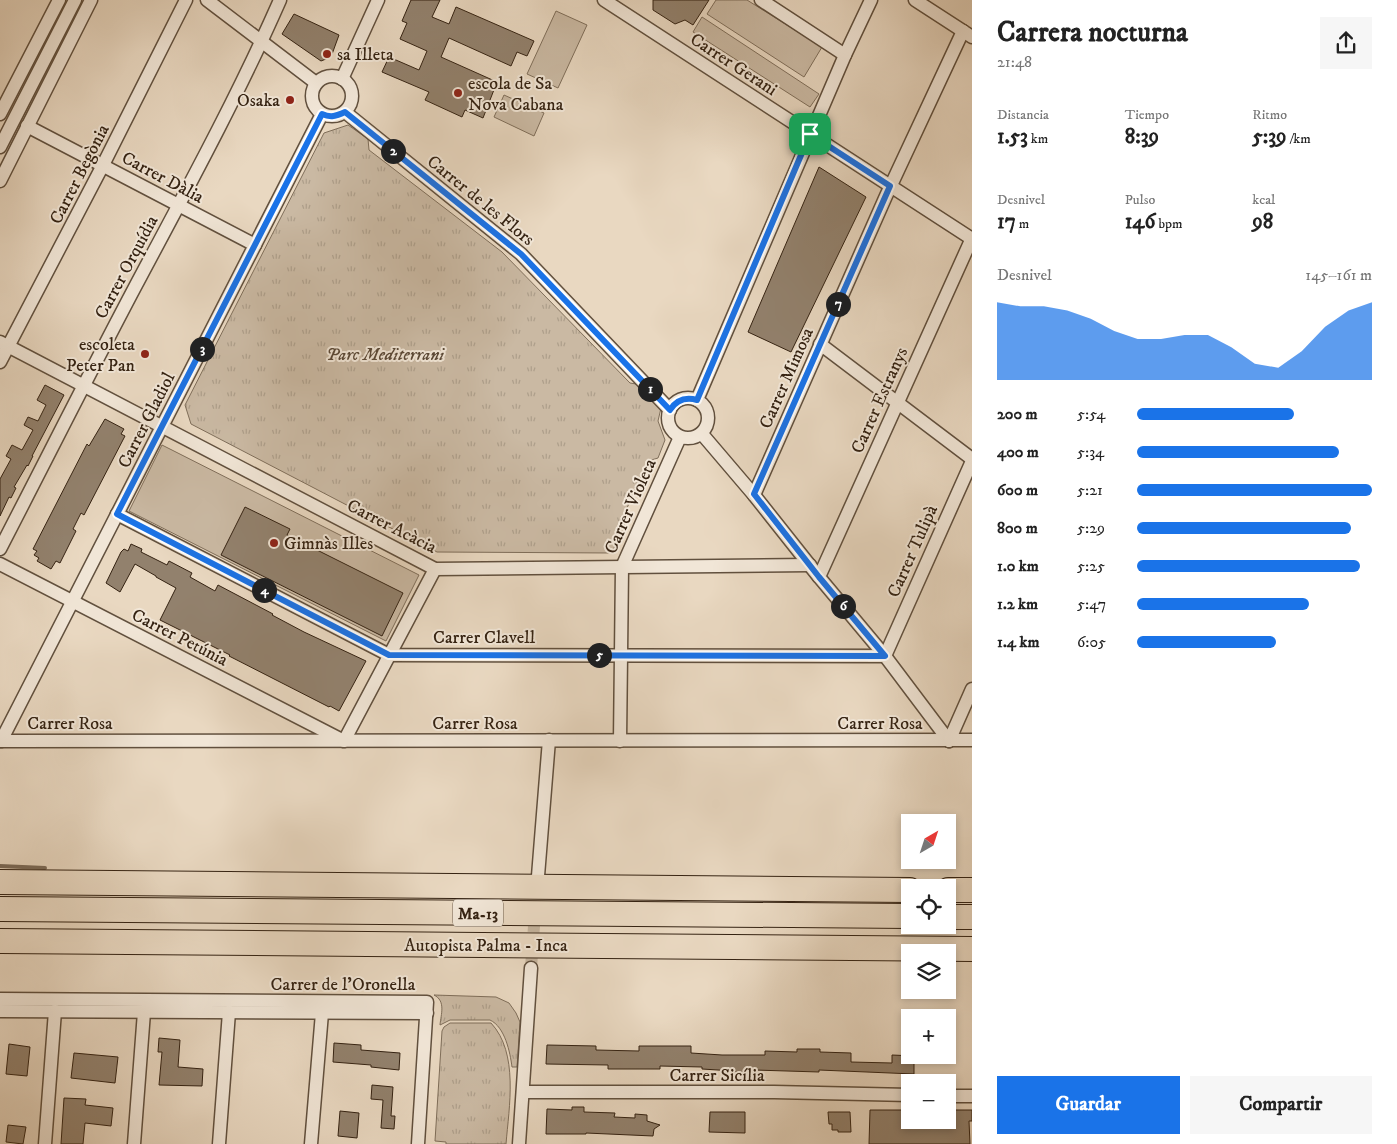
<!DOCTYPE html>
<html lang="es">
<head>
<meta charset="utf-8">
<style>
  body { margin:0; font-family:"IM FELL DW Pica",serif; background:#f6f6f6; color:#222; height:100vh; display:flex; flex-direction:column; font-size:19px; white-space:nowrap }
  * { box-sizing:border-box; margin:0 }
  p { font-size:16px; color:#767676 }
  .icon { flex:none; width:28px; height:28px; fill:none; stroke:currentColor; stroke-width:2; stroke-linecap:round; stroke-linejoin:round }
  .map { position:relative; flex:1; overflow:hidden }
  .details { display:flex; flex-direction:column; background:#fff; width:425px }
  .details>* { flex:none }
  .needle { width:32px; rotate:39deg }
  .buttons { position:absolute; left:901px; top:814px; display:grid; gap:10px }
  .buttons a { display:grid; place-items:center; width:55px; height:55px; border-radius:0px; background:#fff; box-shadow:0 2px 8px #0003; font-size:25px }
  .pin { position:absolute; display:grid; place-items:center; width:42px; height:42px; color:#fff; margin:-21px; border-radius:10px; box-shadow:0 2px 8px #0006 }
  .km { position:absolute; width:25px; height:25px; margin:-12px; border-radius:50%; background:#222; color:#fff; font-size:14px; line-height:25px; text-align:center }
  .round { display:grid; place-items:center; flex:none; width:52px; height:52px; border-radius:0px; background:#f6f6f6 }
  .head { display:flex; align-items:center; justify-content:space-between; height:85px; padding:0 25px }
  h1 { font-size:28px; font-weight:700; line-height:38px }
  .figures { display:grid; grid-template-columns:repeat(3,1fr); gap:8px; height:85px; padding:5px 25px }
  .figures div { display:grid; align-content:center }
  .figures b { font-size:21px; font-weight:700 }
  .figures small { font-size:14px; font-weight:400 }
  .figures p { font-size:14px }
  .chart { height:140px; padding:10px 25px }
  .chart p { display:flex; justify-content:space-between }
  .chart svg { width:100%; height:90px; margin-top:5px; fill:#1a73e8; opacity:.7 }
  .action { display:flex; gap:10px; margin-top:auto; padding:10px 25px }
  .action a { flex:1; height:58px; border-radius:0px; background:#1a73e8; color:#fff; font-size:20px; font-weight:700; line-height:58px; text-align:center }
  .action a+a { background:#f6f6f6; color:#222 }
  ul { padding:0 25px; list-style:none; font-size:16px }
  li { display:grid; grid-template-columns:80px 60px 1fr; align-items:center; height:38px }
  li i { height:12px; border-radius:6px; background:#1a73e8 }
  main { display:flex; flex:1; min-height:0 }
  .map>svg:first-child { display:block }
  .grass { fill:url(#grass-tufts); stroke:#7f6e5a }
  .garden { fill:#cab9a3; stroke:#7f6e5a }
  .lines { fill:none; stroke-linecap:round; stroke-linejoin:round }
  .stream { stroke:#7b6a58; stroke-width:4 }
  .building { fill:#92816d; stroke:#342212 }
  .street-tunnel { stroke:#c5b49e; stroke-width:12; stroke-dasharray:12 6; stroke-linecap:butt }
  .street-casing { stroke:#61503e; stroke-width:15 }
  .highway-casing { stroke:#342212; stroke-width:26 }
  .street { stroke:#f1e6d7; stroke-width:12 }
  .highway { stroke:#e9d8c1; stroke-width:24 }
  .route-casing { stroke:#fff; stroke-width:10 }
  .route { stroke:#1a73e8; stroke-width:6 }
  .poi-dot { fill:#8f2418; stroke:#f1e6d7; stroke-width:2 }
  .labels { text-anchor:middle; stroke-width:4; stroke-linejoin:round; paint-order:stroke }
  .shield { fill:#f1e6d7; stroke:#6d5d4d; stroke-width:1 }
  .shield-label { font-size:16px; font-weight:bold; fill:#342212 }
  .poi-label { font-size:18px; fill:#342212; stroke:#f1e6d7; text-anchor:start }
  .street-label { font-size:18px; fill:#342212; stroke:#f1e6d7 }
  .park-label { font-size:18px; font-style:italic; fill:#5a4836; stroke:#f1e6d7 }
</style>
</head>
<body>
<main>
<div class="map">
<svg width="972" height="1144" viewBox="0 0 972 1144">
  <defs>
    <pattern id="grass-tufts" width="24" height="20" patternUnits="userSpaceOnUse" patternTransform="scale(1.25)"><rect width="24" height="20" fill="#cab9a3"/><path d="M3 7l-1-3M5 7V3M7 7l1-3M15 17l-1-3M17 17v-4M19 17l1-3" fill="none" stroke="#ae9f8b"/></pattern>
  </defs>
  <rect width="100%" height="100%" fill="#e9d8c1"/>
  <filter id="stains"><feTurbulence type="fractalNoise" baseFrequency=".004" numOctaves="4"/><feColorMatrix values="0 0 0 0 .2 0 0 0 0 .09 0 0 0 0 .02 0 0 0 .5 -.17"/></filter>
  <radialGradient id="worn" r=".72"><stop offset=".6" stop-color="#630" stop-opacity="0"/><stop offset="1" stop-color="#630" stop-opacity=".3"/></radialGradient>
  <!-- grass -->
  <g class="grass">
    <polygon points="348,125 368,139 369,150 502,252 630,383 642,385 661,408 658,421 665,440 658,458 648,461 623,517 625,529 611,553 437,552 191,424 185,405 324,133"/>
    <path d="M434 995 496 997 509 1003 516 1013 520 1022 517 1067H512C510 1052 505 1027 490 1020H450L440 1025C441 1014 446 1001 434 995Z"/>
    <path d="M450 1023H491C519 1053 509 1107 506 1144H446V1142L435 1141 442 1031 444 1027Z"/>
  </g>
  <!-- garden -->
  <g class="garden">
    <polygon points="716,0 747,0 822,47 804,77 707,14"/>
    <polygon points="556,11 587,25 558,88 527,74"/>
    <polygon points="702,17 819,94 810,107 693,32"/>
    <polygon points="504,95 544,113 534,136 494,117"/>
    <polygon points="162,445 419,575 386,641 129,511"/>
  </g>
  <g class="lines">
    <!-- stream -->
    <polyline class="stream" points="0,866 45,868"/>
  </g>
  <!-- building -->
  <g class="building">
    <polygon points="411,0 440,0 432,17 449,24 456,7 534,41 527,56 517,52 511,66 449,38 441,57 497,82 483,118 465,110 462,117 425,100 429,92 382,72 389,57 419,70 427,51 400,39 407,23 402,21"/>
    <polygon points="653,0 709,0 693,25 685,20 675,24 653,10"/>
    <polygon points="294,14 339,35 331,57 321,61 282,34"/>
    <polygon points="819,167 866,197 791,352 748,332"/>
    <polygon points="45,385 64,395 32,456 33,456 28,466 27,465 14,487 16,488 11,498 9,497 0,516 0,479 11,459 6,456 12,445 22,450 33,430 24,425 28,417 38,421 46,405 37,400"/>
    <polygon points="105,419 124,429 121,434 125,436 84,515 81,513 73,529 76,531 60,563 56,561 51,569 37,561 39,558 34,555 37,551 33,549 87,444 89,446"/>
    <polygon points="245,507 290,529 287,535 403,593 382,636 221,555"/>
    <polygon points="131,544 142,549 141,552 167,565 169,561 192,573 190,577 215,591 218,585 273,614 272,615 304,632 366,661 339,711 330,706 329,707 229,656 230,655 160,620 176,588 156,577 156,576 135,564 120,592 106,583 121,552 124,549 128,551"/>
    <polygon points="159,1038 180,1040 178,1067 203,1069 202,1086 159,1085 162,1052 158,1052"/>
    <polygon points="334,1043 361,1045 361,1050 400,1053 399,1070 371,1067 371,1065 333,1062"/>
    <polygon points="9,1044 30,1047 27,1076 6,1074"/>
    <polygon points="547,1045 596,1046 596,1050 639,1051 639,1046 691,1046 691,1053 722,1055 765,1055 765,1051 797,1052 797,1049 820,1049 820,1052 851,1053 851,1062 892,1063 892,1055 914,1056 914,1074 819,1070 819,1072 754,1070 754,1072 734,1072 734,1071 702,1069 702,1067 660,1066 660,1069 608,1069 608,1065 546,1064"/>
    <polygon points="74,1053 118,1057 115,1083 71,1078"/>
    <polygon points="372,1085 393,1087 391,1116 395,1116 394,1129 381,1128 383,1100 371,1099"/>
    <polygon points="64,1098 86,1099 85,1105 113,1108 111,1126 85,1123 83,1144 61,1144"/>
    <polygon points="572,1107 584,1107 584,1112 615,1113 614,1117 635,1118 635,1114 647,1115 647,1121 660,1125 654,1129 653,1136 586,1133 586,1134 546,1134 547,1109 572,1110"/>
    <polygon points="870,1110 910,1110 910,1120 948,1120 948,1110 972,1110 972,1121 969,1121 970,1144 869,1144"/>
    <polygon points="340,1111 359,1113 357,1138 338,1136"/>
    <polygon points="710,1112 745,1112 745,1133 709,1132"/>
    <polygon points="828,1112 850,1112 851,1132 838,1132 838,1130 832,1130 832,1124 829,1124"/>
    <polygon points="8,1125 26,1127 23,1144 6,1142"/>
  </g>
  <g class="lines">
    <!-- street-tunnel -->
    <polyline class="street-tunnel" points="531,968 537,884"/>
    <!-- street casing -->
    <g class="street-casing">
      <g id="street">
        <polyline points="207,0 316,83"/>
        <polyline points="604,0 972,239"/>
        <polyline points="761,0 845,55"/>
        <polyline points="915,0 972,37"/>
        <circle cx="332" cy="96" r="20"/>
        <polyline points="342,79 378,0"/>
        <polyline points="345,112 521,254 670,410"/>
        <polyline points="0,114 59,0"/>
        <polyline points="27,126 255,245"/>
        <polyline points="0,147 75,0"/>
        <polyline points="0,181 91,0"/>
        <polyline points="0,342 435,569 810,565"/>
        <polyline points="820,344 972,459"/>
        <polyline points="0,362 103,165 186,0"/>
        <circle cx="688" cy="418" r="20"/>
        <polyline points="697,400 845,55 871,0"/>
        <polyline points="702,434 754,495 819,577 885,656 949,741"/>
        <polyline points="754,495 886,196 963,31"/>
        <polyline points="117,514 389,655 885,656 972,461"/>
        <path d="M0 549C45 462 89 374 135 287 185 193 237 98 280 0"/>
        <polyline points="0,564 342,740"/>
        <polyline points="819,577 972,238"/>
        <polyline points="0,741 972,740"/>
        <polyline points="1,741 322,114"/>
        <polyline points="344,741 435,569"/>
        <polyline points="620,741 622,567 680,437"/>
        <polyline points="949,741 972,689"/>
        <polyline points="538,876 549,740"/>
        <polyline points="0,999 427,1002 418,1144"/>
        <polyline points="0,1011 427,1013"/>
        <polyline points="523,1092 774,1092 910,1095"/>
        <polyline points="948,1096 972,1096"/>
        <polyline points="45,1144 55,1011"/>
        <polyline points="134,1144 144,1012"/>
        <polyline points="219,1144 229,1012"/>
        <polyline points="311,1144 322,1013"/>
        <polyline points="519,1144 531,968"/>
      </g>
    </g>
    <!-- highway casing -->
    <g class="highway-casing">
      <g id="highway">
        <polyline points="0,882 910,890"/>
        <polyline points="948,890 972,890"/>
        <polyline points="0,909 910,916"/>
        <polyline points="948,917 972,917"/>
        <polyline points="0,941 972,949"/>
      </g>
    </g>
    <!-- street -->
    <use href="#street" class="street"/>
    <!-- highway -->
    <use href="#highway" class="highway"/>
  </g>
  <g class="lines">
    <!-- route casing -->
    <g class="route-casing">
      <path id="route" d="M345 112 521 254 670 410C677 399 686 397 697 400L810 134 890 186 754 494 819 577 885 656 389 655 117 514 322 114C331 118 336 116 345 112Z"/>
    </g>
    <!-- route -->
    <use href="#route" class="route"/>
  </g>
  <!-- markers -->
  <g class="poi-dot">
    <circle cx="327" cy="54" r="5"/>
    <circle cx="458" cy="93" r="5"/>
    <circle cx="290" cy="100" r="5"/>
    <circle cx="145" cy="354" r="5"/>
    <circle cx="274" cy="543" r="5"/>
  </g>
  <g class="labels">
    <!-- shield labels -->
    <rect class="shield" x="453" y="899.5" width="50" height="27" rx="4"/>
    <g class="shield-label">
      <text x="478" y="919">Ma-13</text>
    </g>
    <!-- poi labels -->
    <g class="poi-label">
      <text x="337" y="60">sa Illeta</text>
      <text x="468" y="89">escola de Sa<tspan x="468" dy="21">Nova Cabana</tspan></text>
      <text x="280" y="106" text-anchor="end">Osaka</text>
      <text x="135" y="350" text-anchor="end">escoleta<tspan x="135" dy="21">Peter Pan</tspan></text>
      <text x="284" y="549">Gimnàs Illes</text>
    </g>
    <!-- street labels -->
    <g class="street-label">
      <text transform="translate(734 64) rotate(33)" y="6">Carrer Gerani</text>
      <text transform="translate(79 174) rotate(-63)" y="6">Carrer Begònia</text>
      <text transform="translate(163 177) rotate(28)" y="6">Carrer Dàlia</text>
      <text transform="translate(481 200) rotate(39)" y="6">Carrer de les Flors</text>
      <text transform="translate(126 267) rotate(-62)" y="6">Carrer Orquídia</text>
      <text transform="translate(786 378) rotate(-66)" y="6">Carrer Mimosa</text>
      <text transform="translate(879 400) rotate(-66)" y="6">Carrer Estranys</text>
      <text transform="translate(146 420) rotate(-63)" y="6">Carrer Gladiol</text>
      <text transform="translate(630 506) rotate(-66)" y="6">Carrer Violeta</text>
      <text transform="translate(392 526) rotate(27)" y="6">Carrer Acàcia</text>
      <text transform="translate(912 551) rotate(-66)" y="6">Carrer Tulipà</text>
      <text transform="translate(180 637) rotate(27)" y="6">Carrer Petúnia</text>
      <text x="484" y="643">Carrer Clavell</text>
      <text x="70" y="729">Carrer Rosa</text>
      <text x="475" y="729">Carrer Rosa</text>
      <text x="880" y="729">Carrer Rosa</text>
      <text x="486" y="951">Autopista Palma - Inca</text>
      <text x="343" y="990">Carrer de l'Oronella</text>
      <text x="717" y="1081">Carrer Sicília</text>
    </g>
    <!-- park labels -->
    <g class="park-label">
      <text x="385" y="360">Parc Mediterrani</text>
    </g>
  </g>
  <rect width="100%" height="100%" filter="url(#stains)"/>
  <rect width="100%" height="100%" fill="url(#worn)"/>
</svg>
<div class="buttons">
<a><svg class="needle" viewBox="-14 -14 28 28"><path d="M0-13l5 13h-10z" fill="#e53935"/><path d="M0 13l5-13h-10z" fill="#767676"/></svg></a>
<a><svg class="icon" aria-label="locate" viewBox="0 0 24 24"><circle cx="12" cy="12" r="6"/><path d="M12 2v4M12 18v4M2 12h4M18 12h4"/></svg></a>
<a><svg class="icon" aria-label="layers" viewBox="0 0 24 24"><path d="M12 4l9 5-9 5-9-5zM3 14l9 5 9-5"/></svg></a>
<a>+</a>
<a>−</a>
</div>
<div class="pin" style="left:810px;top:134px;background:#1e9e55"><svg class="icon" aria-label="arrive" viewBox="0 0 24 24"><path d="M6 21V4h12l-3 4 3 4H6"/></svg></div>
<b class="km" style="left:650px;top:389px">1</b>
<b class="km" style="left:393px;top:151px">2</b>
<b class="km" style="left:202px;top:349px">3</b>
<b class="km" style="left:264px;top:590px">4</b>
<b class="km" style="left:599px;top:655px">5</b>
<b class="km" style="left:843px;top:606px">6</b>
<b class="km" style="left:838px;top:304px">7</b>
</div>
<section class="details">
<div class="head"><div><h1>Carrera nocturna</h1><p>21:48</p></div><a class="round"><svg class="icon" aria-label="share" viewBox="0 0 24 24"><path d="M12 15V3M7 8l5-5 5 5M5 13v7h14v-7"/></svg></a></div>
<div class="figures">
<div><p>Distancia</p><b>1.53<small> km</small></b></div>
<div><p>Tiempo</p><b>8:39</b></div>
<div><p>Ritmo</p><b>5:39<small> /km</small></b></div>
</div>
<div class="figures">
<div><p>Desnivel</p><b>17<small> m</small></b></div>
<div><p>Pulso</p><b>146<small> bpm</small></b></div>
<div><p>kcal</p><b>98</b></div>
</div>
<div class="chart"><p><span>Desnivel</span>145–161 m</p>
<svg viewBox="0 0 160 44" preserveAspectRatio="none"><path d="M0 44V6L10 8L20 8L30 10L40 14L50 20L60 24L70 24L80 22L90 22L100 28L110 36L120 38L130 30L140 18L150 10L160 6V44z"/></svg>
</div>
<ul>
<li><b>200 m</b>5:54<i style="width:67%"></i></li>
<li><b>400 m</b>5:34<i style="width:86%"></i></li>
<li><b>600 m</b>5:21<i style="width:100%"></i></li>
<li><b>800 m</b>5:29<i style="width:91%"></i></li>
<li><b>1.0 km</b>5:25<i style="width:95%"></i></li>
<li><b>1.2 km</b>5:47<i style="width:73%"></i></li>
<li><b>1.4 km</b>6:05<i style="width:59%"></i></li>
</ul>
<div class="action"><a>Guardar</a><a>Compartir</a></div>
</section>
</main>
</body>
</html>
